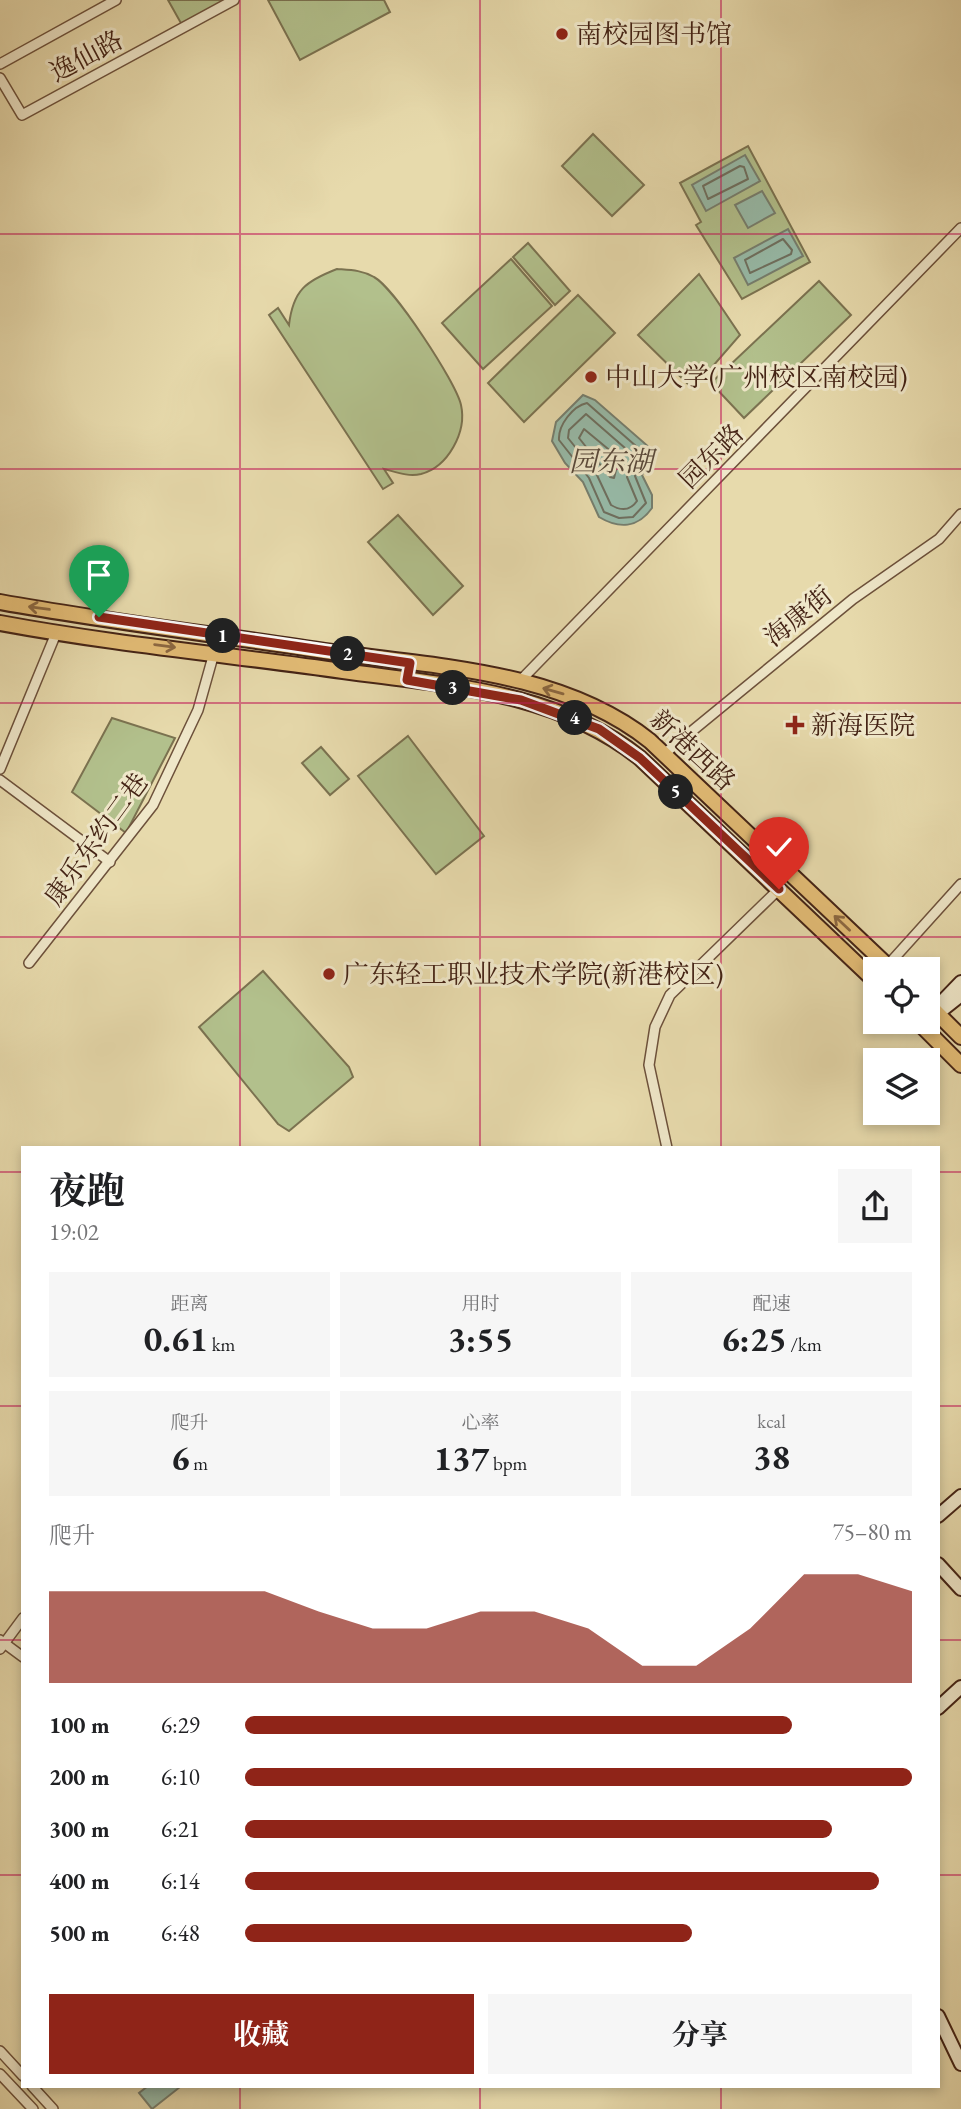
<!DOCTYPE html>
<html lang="zh">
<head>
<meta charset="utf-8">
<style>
  body { margin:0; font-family:"EB Garamond","Noto Serif SC",serif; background:#f6f6f6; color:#202124; height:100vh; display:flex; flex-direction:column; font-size:26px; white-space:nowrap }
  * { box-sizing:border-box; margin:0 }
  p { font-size:23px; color:#757577 }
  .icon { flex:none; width:38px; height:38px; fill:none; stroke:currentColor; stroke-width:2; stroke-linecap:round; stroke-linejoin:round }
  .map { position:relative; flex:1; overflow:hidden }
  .sheet { position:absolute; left:21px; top:1146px; width:919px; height:942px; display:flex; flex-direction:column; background:#fff; border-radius:0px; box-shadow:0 4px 10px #0003 }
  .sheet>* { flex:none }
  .tools { position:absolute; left:863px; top:957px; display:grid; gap:14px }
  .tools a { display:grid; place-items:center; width:77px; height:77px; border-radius:0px; background:#fff; box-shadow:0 4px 10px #0003; font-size:35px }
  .pin { position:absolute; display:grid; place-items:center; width:60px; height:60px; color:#fff; margin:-72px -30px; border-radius:50% 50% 50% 0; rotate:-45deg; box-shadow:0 0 7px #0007 }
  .pin .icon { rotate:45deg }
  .km { position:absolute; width:35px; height:35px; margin:-18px; border-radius:50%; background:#222; color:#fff; font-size:19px; line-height:35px; text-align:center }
  .round { display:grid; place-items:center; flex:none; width:74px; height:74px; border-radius:0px; background:#f6f6f6 }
  .head { display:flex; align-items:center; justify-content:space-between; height:119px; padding:0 28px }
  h1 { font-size:38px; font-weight:700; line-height:52px }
  .figures { display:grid; grid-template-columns:repeat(3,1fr); gap:10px; height:119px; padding:7px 28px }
  .figures div { display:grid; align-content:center; border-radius:0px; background:#f6f6f6; text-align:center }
  .figures b { font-size:35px; font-weight:700 }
  .figures small { font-size:19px; font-weight:400 }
  .figures p { font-size:19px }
  .chart { height:196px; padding:14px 28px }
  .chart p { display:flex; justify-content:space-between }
  .chart svg { width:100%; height:126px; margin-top:7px; fill:#8f2418; opacity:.7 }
  .action { display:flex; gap:14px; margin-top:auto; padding:14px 28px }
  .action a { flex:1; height:80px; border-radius:0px; background:#8f2418; color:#fff; font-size:28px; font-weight:700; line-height:80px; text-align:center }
  .action a+a { background:#f6f6f6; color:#202124 }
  ul { padding:0 28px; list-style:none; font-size:23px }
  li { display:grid; grid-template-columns:112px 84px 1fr; align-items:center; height:52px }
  li i { height:18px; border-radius:9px; background:#8f2418 }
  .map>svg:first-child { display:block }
  .green { fill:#b2c08c; stroke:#7b7250; stroke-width:2 }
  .water { fill:#97bba9; stroke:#767e6e; stroke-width:2 }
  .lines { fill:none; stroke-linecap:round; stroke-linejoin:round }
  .shore { stroke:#6e6f5f; stroke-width:2 }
  .street-casing { stroke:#6d513b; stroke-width:12 }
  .secondary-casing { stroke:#442315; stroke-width:16 }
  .primary-casing { stroke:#442315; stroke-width:18 }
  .street { stroke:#efe7c9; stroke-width:9 }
  .secondary { stroke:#efe7c9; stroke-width:12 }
  .primary { stroke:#e4bd76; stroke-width:14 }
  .oneway { stroke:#8c6841 }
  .route-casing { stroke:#fff; stroke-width:14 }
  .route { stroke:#8f2418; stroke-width:9 }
  .grid { fill:none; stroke:#c2185b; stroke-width:2; stroke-opacity:0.55 }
  .poi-dot { fill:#8f2418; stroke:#efe7c9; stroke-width:2.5 }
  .labels { text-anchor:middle; stroke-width:6; stroke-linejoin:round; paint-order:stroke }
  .poi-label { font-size:26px; fill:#442315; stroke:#efe7c9; text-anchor:start }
  .street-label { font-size:26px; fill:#442315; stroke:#efe7c9 }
  .water-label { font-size:28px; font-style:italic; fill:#59493a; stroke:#efe7c9 }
</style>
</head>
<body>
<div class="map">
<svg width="961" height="2109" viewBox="0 0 961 2109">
  <rect width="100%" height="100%" fill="#e7daac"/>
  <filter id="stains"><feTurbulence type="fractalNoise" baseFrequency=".00286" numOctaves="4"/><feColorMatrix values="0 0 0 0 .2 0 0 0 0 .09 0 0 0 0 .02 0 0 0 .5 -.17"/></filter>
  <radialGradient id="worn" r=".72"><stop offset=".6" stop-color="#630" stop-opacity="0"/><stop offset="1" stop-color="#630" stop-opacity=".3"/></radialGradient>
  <!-- green -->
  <g class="green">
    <polygon points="168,0 229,0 182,25"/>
    <polygon points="268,0 384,0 390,12 300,60"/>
    <polygon points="593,134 644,185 612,216 562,166"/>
    <polygon points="748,146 810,262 742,299 696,225 701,222 680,183"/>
    <polygon points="528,243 570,291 555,305 513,257"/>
    <polygon points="511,259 552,306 483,369 442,323"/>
    <path d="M337 269C350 270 362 270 374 277 394 288 456 382 461 405 467 432 448 467 421 474 408 477 396 472 384 469L393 483 383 489 269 315 278 308 289 325C293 290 306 281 337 269Z"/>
    <polygon points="699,274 740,335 693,389 638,335"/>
    <polygon points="819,281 851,315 744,418 711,383"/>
    <polygon points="578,295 615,333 524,422 488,383"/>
    <polygon points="398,515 463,586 433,615 368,542"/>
    <polygon points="112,718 175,738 126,833 72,792"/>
    <polygon points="408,736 484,836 436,874 358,776"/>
    <polygon points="321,747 349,779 330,795 302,763"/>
    <polygon points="263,971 349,1067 353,1077 289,1131 278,1124 199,1027"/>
  </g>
  <!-- water -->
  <g class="water">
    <polygon points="745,155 760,181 706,211 692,185"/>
    <polygon points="762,191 775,213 748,228 735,205"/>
    <polygon points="788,229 803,256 748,285 734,258"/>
    <path d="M583 395 595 400 650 448 653 455 642 475 652 495V508C638 528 619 529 599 517L583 482 565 463 552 441 556 422Z"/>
    <polygon points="148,2086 179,2086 180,2087 152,2109 139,2093"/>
  </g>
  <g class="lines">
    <!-- shore -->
    <g class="shore">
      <polygon points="740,166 744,167 748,179 708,199 703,186"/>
      <polygon points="783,239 792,250 791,254 750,273 745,260"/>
      <path d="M587 403 645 454 635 476 646 503 633 517 619 518 604 512 589 478 559 440C558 425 573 406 587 403Z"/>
      <path d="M586 414 633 455 627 477 637 501C630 511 621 511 611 505L596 473 568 438 569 430Z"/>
      <polygon points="584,429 619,458 614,478 610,477 579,438"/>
    </g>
    <!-- street casing -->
    <g class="street-casing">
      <g id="street">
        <polyline points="0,64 116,0"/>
        <polyline points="0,78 22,115 234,0"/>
        <polyline points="519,682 961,228"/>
        <polyline points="664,754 853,599 939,539 961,514"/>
        <polyline points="0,769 57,631"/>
        <polyline points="0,780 110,862"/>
        <polyline points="29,963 153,805 198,710 214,653"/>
        <polyline points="888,965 961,884"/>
        <polyline points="667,1148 649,1065 655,1027 670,995 779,889"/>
        <polyline points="0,1640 23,1657"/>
        <polyline points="0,1649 23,1618"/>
        <polyline points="0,2051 23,2076"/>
        <polyline points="0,2074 33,2109"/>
        <polyline points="32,2086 53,2109"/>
      </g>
    </g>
    <!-- secondary casing -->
    <g class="secondary-casing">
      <g id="secondary">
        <polyline points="932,1012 961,982"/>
        <polyline points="922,1026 961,995"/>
        <polyline points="938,1516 961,1496"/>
        <polyline points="938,1564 961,1589"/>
        <polyline points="938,1708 961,1687"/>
        <polyline points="938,2016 961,2064"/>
      </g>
    </g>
    <!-- primary casing -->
    <g class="primary-casing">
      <g id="primary">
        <path d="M0 602C110 622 221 635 332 652 439 667 562 671 650 741L892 970"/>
        <path d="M0 623C113 644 229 655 343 671 444 685 557 691 640 758L875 981"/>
        <polyline points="928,1004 961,1037"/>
        <polyline points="918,1022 961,1065"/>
      </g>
    </g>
    <!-- street -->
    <use href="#street" class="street"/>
    <!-- secondary -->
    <use href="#secondary" class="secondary"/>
    <!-- primary -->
    <use href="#primary" class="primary"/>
  </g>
  <!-- one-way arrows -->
  <defs><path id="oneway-shaft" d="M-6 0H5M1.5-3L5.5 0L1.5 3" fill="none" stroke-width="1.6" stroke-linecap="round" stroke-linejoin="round" transform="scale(1.75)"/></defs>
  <g class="oneway">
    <use href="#oneway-shaft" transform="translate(39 608) rotate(-172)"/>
    <use href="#oneway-shaft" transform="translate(165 646) rotate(8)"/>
    <use href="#oneway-shaft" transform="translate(553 691) rotate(-164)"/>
    <use href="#oneway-shaft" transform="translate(842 923) rotate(-137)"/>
  </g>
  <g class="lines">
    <!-- route casing -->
    <g class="route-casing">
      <polyline id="route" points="99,617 410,663 407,680 521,700 599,729 640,758 779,889"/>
    </g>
    <!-- route -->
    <use href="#route" class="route"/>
  </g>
  <!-- grid -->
  <path class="grid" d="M240 0V1148M480 0V1148M721 0V1148M0 234H961M0 469H961M0 703H961M0 937H961M0 1172H23M938 1172H961M0 1406H23M938 1406H961M0 1640H23M938 1640H961M0 1875H23M938 1875H961M240 2086V2109M480 2086V2109M721 2086V2109"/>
  <!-- markers -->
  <g class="poi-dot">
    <circle cx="562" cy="34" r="7"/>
    <circle cx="591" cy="377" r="7"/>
    <path d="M791.5 714.5h7v7h7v7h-7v7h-7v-7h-7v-7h7z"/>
    <circle cx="329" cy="974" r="7"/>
  </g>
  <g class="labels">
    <!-- poi labels -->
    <g class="poi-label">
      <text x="576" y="43">南校园图书馆</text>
      <text x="605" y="386">中山大学(广州校区南校园)</text>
      <text x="811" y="734">新海医院</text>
      <text x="343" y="983">广东轻工职业技术学院(新港校区)</text>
    </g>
    <!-- street labels -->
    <g class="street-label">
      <text transform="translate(86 56) rotate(-28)" y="9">逸仙路</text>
      <text transform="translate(711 456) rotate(-45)" y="9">园东路</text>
      <text transform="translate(798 616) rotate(-39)" y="9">海康街</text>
      <text transform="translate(693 750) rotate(43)" y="9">新港西路</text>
      <text transform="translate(96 839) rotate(-54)" y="9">康乐东约二巷</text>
    </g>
    <!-- water labels -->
    <g class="water-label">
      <text x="611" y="471">园东湖</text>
    </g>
  </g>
  <rect width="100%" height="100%" filter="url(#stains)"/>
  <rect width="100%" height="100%" fill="url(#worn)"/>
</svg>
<div class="tools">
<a><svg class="icon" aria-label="locate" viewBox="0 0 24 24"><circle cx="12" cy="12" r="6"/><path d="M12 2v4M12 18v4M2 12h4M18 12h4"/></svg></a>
<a><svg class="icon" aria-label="layers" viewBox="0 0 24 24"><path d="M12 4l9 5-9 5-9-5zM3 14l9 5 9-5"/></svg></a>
</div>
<div class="pin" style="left:99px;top:617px;background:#1e9e55"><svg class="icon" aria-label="arrive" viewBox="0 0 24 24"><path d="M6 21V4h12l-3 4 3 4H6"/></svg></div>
<div class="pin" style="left:779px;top:889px;background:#d93025"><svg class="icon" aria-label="check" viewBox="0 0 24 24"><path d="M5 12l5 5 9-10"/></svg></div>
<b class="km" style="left:223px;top:636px">1</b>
<b class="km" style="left:348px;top:654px">2</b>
<b class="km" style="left:453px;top:688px">3</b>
<b class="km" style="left:575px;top:718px">4</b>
<b class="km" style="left:676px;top:792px">5</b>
<section class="sheet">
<div class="head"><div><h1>夜跑</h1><p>19:02</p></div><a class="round"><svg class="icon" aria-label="share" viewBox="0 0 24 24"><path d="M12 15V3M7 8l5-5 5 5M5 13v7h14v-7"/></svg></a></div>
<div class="figures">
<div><p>距离</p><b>0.61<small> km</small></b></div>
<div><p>用时</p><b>3:55</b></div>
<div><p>配速</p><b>6:25<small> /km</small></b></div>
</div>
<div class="figures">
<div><p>爬升</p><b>6<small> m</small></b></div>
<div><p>心率</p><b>137<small> bpm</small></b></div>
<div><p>kcal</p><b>38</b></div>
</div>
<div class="chart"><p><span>爬升</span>75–80 m</p>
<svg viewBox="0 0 160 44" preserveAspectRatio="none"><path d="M0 44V12L10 12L20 12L30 12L40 12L50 19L60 25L70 25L80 19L90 19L100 25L110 38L120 38L130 25L140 6L150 6L160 12V44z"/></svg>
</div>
<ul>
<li><b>100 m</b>6:29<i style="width:82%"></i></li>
<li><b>200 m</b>6:10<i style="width:100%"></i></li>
<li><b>300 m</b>6:21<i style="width:88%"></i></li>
<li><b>400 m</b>6:14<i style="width:95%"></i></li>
<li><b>500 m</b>6:48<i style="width:67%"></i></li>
</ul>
<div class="action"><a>收藏</a><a>分享</a></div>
</section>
</div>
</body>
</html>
